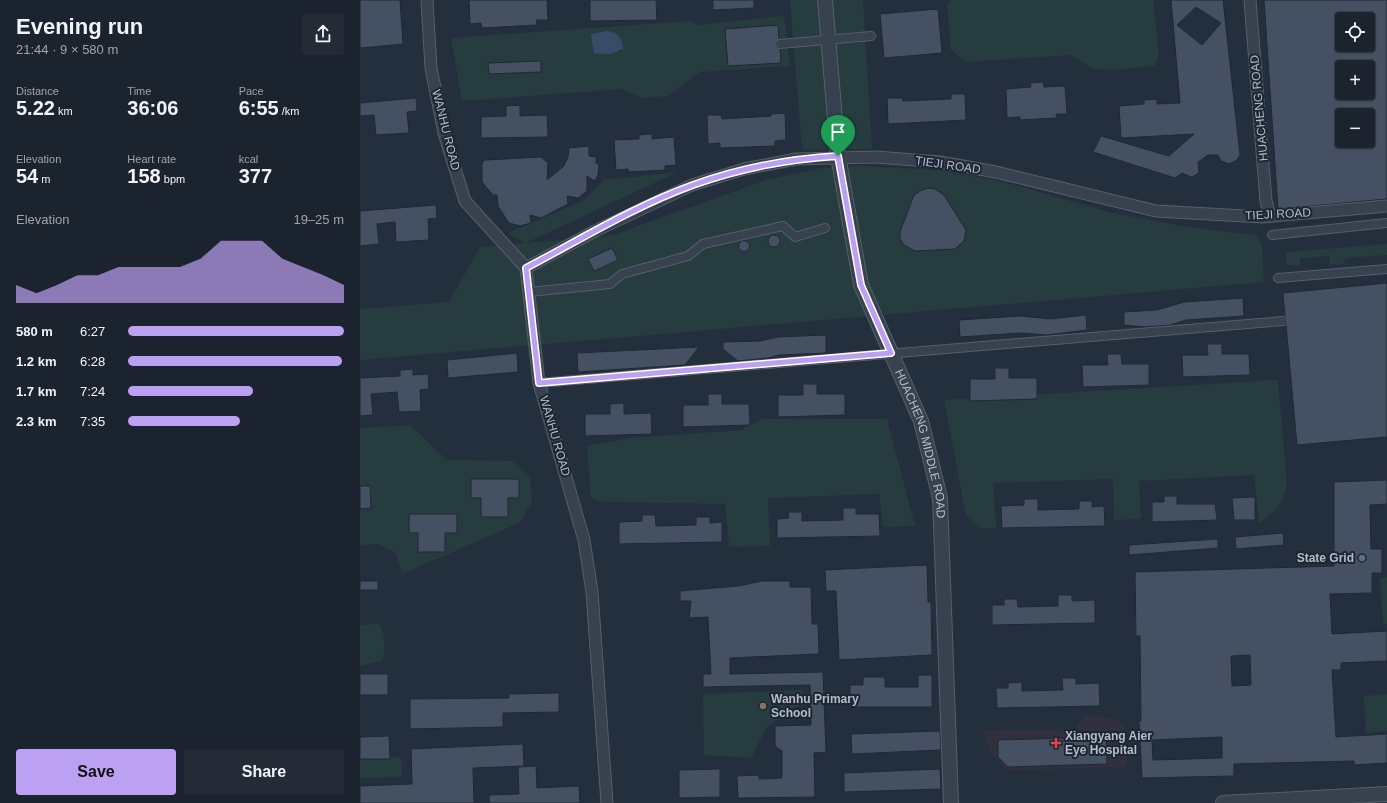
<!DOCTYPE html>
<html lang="en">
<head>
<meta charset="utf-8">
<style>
  body { margin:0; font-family:Arial,sans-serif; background:#242b36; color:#f1f3f6; height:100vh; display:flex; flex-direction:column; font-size:15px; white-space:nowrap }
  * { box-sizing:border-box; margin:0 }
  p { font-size:13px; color:#a0a4aa }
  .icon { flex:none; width:22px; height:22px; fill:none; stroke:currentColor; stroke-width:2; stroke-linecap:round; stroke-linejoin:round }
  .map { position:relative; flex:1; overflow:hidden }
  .sheet { display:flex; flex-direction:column; background:#1b232e; width:360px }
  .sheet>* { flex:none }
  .tools { position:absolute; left:975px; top:12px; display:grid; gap:8px }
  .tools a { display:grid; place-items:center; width:40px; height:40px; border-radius:4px; background:#1b232e; box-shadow:0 1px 3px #0004,0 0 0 1px #39404a; font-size:20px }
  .pin { position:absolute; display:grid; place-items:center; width:34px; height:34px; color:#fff; margin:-41px -17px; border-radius:50% 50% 50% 0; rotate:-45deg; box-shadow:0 0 4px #0007 }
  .pin .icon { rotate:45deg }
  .round { display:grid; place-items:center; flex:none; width:42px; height:42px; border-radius:4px; background:#242b36 }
  .head { display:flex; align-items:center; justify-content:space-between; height:68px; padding:0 16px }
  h1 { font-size:22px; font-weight:700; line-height:30px }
  .metrics { display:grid; grid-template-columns:repeat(3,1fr); gap:6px; height:68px; padding:4px 16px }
  .metrics div { display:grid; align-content:center }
  .metrics b { font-size:20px; font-weight:700 }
  .metrics small { font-size:11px; font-weight:400 }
  .metrics p { font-size:11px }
  .chart { height:112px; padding:8px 16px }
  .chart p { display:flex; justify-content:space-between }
  .chart svg { width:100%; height:72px; margin-top:4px; fill:#bca0f2; opacity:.7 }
  .button { display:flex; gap:8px; margin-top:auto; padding:8px 16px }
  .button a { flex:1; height:46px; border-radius:4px; background:#bca0f2; color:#111; font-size:16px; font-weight:700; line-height:46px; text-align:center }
  .button a+a { background:#242b36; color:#f1f3f6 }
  ul { padding:0 16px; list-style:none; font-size:13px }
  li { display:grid; grid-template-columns:64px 48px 1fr; align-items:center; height:30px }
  li i { height:10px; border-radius:5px; background:#bca0f2 }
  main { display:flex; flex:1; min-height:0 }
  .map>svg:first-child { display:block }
  .medical { fill:#32303f }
  .green { fill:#263c3f }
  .water { fill:#394c67 }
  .building { fill:#455162; stroke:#1f2835; fill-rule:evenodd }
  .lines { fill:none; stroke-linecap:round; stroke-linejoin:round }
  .pedestrian-casing { stroke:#565f6c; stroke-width:10 }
  .minor-casing { stroke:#565f6c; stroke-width:13 }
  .tertiary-casing { stroke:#565f6c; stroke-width:16 }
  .pedestrian { stroke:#38414e; stroke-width:8 }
  .minor { stroke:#38414e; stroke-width:11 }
  .tertiary { stroke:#38414e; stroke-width:14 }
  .route-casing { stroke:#fff; stroke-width:8 }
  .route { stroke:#bca0f2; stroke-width:5 }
  .service-dot { fill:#5c6f8a; stroke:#1d2633; stroke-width:1.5 }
  .education-dot { fill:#8d6e63; stroke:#1d2633; stroke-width:1.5 }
  .health-dot { fill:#e0444e; stroke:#1d2633; stroke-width:1.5 }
  .labels { text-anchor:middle; stroke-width:4; stroke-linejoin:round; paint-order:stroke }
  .street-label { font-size:12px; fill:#b4bcc9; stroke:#1d2633 }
  .poi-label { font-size:12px; font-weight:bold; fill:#b4bcc9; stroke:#1d2633; text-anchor:start }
</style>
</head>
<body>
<main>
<section class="sheet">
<div class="head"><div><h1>Evening run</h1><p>21:44 · 9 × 580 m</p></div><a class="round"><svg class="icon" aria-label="share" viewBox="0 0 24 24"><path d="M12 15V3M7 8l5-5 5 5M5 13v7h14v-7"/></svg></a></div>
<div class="metrics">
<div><p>Distance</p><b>5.22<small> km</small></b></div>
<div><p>Time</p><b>36:06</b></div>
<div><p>Pace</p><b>6:55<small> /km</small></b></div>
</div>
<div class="metrics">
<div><p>Elevation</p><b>54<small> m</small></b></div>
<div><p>Heart rate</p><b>158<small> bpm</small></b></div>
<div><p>kcal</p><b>377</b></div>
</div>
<div class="chart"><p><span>Elevation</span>19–25 m</p>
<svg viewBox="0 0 160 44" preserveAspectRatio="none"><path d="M0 44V33L10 38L20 33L30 27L40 27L50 22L60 22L70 22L80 22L90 17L100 6L110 6L120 6L130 17L140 22L150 27L160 33V44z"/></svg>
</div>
<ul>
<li><b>580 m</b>6:27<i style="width:100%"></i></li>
<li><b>1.2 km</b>6:28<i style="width:99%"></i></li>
<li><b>1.7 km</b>7:24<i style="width:58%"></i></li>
<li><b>2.3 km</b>7:35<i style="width:52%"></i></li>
</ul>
<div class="button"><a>Save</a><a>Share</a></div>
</section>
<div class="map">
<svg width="1027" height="803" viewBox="0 0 1027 803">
  <rect width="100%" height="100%" fill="#242f3e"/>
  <!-- medical -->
  <polygon class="medical" points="734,715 757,720 765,729 767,767 647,770 632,755 623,731 716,729 723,717"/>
  <!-- green -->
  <g class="green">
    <polygon points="430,0 503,0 512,149 442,150"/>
    <polygon points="592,0 793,0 799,56 794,66 751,70 734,69 711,55 605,62 591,50 587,5"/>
    <polygon points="424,16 430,66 340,72 308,96 284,98 262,89 102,101 91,38 330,21 338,25"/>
    <polygon points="501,166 581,170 644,182 753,213 827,227 896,235 902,244 904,282 0,360 0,309 89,302 120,247 164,243 148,233 224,200 244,180 318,172 166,243 253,235 406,180 462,168"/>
    <polygon points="1027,244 1027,255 986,258 982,265 970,264 969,256 940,258 940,265 927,266 926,252"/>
    <path d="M918 380 927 485C921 505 917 512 899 523L894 475 779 481 781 519 754 520 753 479 633 483 636 528H619L606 515 584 400Z"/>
    <polygon points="403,419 527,419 555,526 523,527 519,494 408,498 410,546 369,547 365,504 244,502 231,498 227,446 270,438 381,430"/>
    <polygon points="50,425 87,460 152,461 170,479 172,502 159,523 42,574 36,553 18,544 0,545 0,428"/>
    <polygon points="1027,577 1027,624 1023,624 1020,578"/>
    <path d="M19 623C25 636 26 648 22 661L0 666V625Z"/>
    <polygon points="443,690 443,705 435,707 406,728 391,758 344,755 343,694"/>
    <polygon points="1027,694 1027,731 1006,733 1004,696"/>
    <polygon points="41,757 42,777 0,778 0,758"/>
  </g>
  <!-- water -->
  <path class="water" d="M248 31C259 33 263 39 263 50L260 49C251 58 244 52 234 54L231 34Z"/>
  <!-- building -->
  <g class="building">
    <polygon points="0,0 40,0 43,44 0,48"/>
    <polygon points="109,0 187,0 188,20 176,20 177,25 122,28 121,23 110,24"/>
    <polygon points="230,0 296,0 297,20 230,21"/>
    <polygon points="353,0 394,0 394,8 353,10"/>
    <path d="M811 0H863L880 155 877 160 869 164 861 161 858 155H848L838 162 839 172 836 175 831 177 822 173 815 178 733 152 741 136 809 156 834 134 761 138 759 106 784 104V100L797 99V104L820 103ZM836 7 861 23 842 45 817 25Z"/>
    <path d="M904 0H1027V199L918 209ZM982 19H1008V45H982ZM982 67H1008V93H982ZM982 115H1008V141H982Z"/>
    <polygon points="578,9 582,53 524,58 520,14"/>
    <polygon points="418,25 419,39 415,44 416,47 420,49 421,63 368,66 365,29"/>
    <polygon points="181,61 181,72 129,74 128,63"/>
    <polygon points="683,82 684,87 705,86 707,114 696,114 697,118 660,120 660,117 647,118 646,89 671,87 670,83"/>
    <polygon points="591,94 605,94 606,120 528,124 527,98 543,98 543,101 591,99"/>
    <polygon points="56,98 57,111 47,112 49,133 16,135 14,115 0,116 0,103"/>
    <polygon points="160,105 160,116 187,115 188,137 121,138 121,117 146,116 146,106"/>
    <polygon points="425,113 426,140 415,141 415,146 360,148 360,143 348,144 347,115 361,115 362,119 411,116 411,114"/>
    <polygon points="292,134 292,139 314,137 316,165 305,166 305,170 269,172 268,169 256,170 254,140 279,139 279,135"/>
    <polygon points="229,146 229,156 236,157 236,163 239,165 238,175 235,181 227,176 227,191 218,198 207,196 208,204 181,218 170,215 171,223 160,226 149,223 138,206 137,195 133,195 122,182 122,163 125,160 181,157 188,163 187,180 204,166 208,157 209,148"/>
    <polygon points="569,188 575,189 584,195 606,230 604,241 595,249 555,251 544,245 540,239 540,232 554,195 562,190"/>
    <polygon points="76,205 77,218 68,219 69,240 36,242 35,222 17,224 19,244 0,246 0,211"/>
    <circle cx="414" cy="241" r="6"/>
    <circle cx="384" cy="246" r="5.5"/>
    <polygon points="252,248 258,260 234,271 228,259"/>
    <polygon points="1027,283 1027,437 937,445 926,325 928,320 925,316 923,293"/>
    <polygon points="883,298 884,316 826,320 810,325 785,327 764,325 764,312 797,310 824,302"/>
    <polygon points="726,315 727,330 686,335 661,333 600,337 599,320 660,316 691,319"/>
    <polygon points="466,335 466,353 419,355 408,358 378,361 363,349 363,342 400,341 418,337"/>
    <polygon points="847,344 862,344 862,354 889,354 890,375 823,377 822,355 848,355"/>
    <polygon points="339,347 325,365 218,372 217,353"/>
    <polygon points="157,353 158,372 88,378 87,360"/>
    <polygon points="747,354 761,354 762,364 789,364 789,385 723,387 722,365 748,365"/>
    <polygon points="635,368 649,368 649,378 677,378 677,399 610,401 610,379 635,379"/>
    <polygon points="53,369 53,375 68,374 69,389 60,390 61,411 39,412 37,392 11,394 13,415 0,416 0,378 40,376 40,370"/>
    <polygon points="443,384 457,384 457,394 485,394 485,415 418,417 418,395 443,395"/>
    <polygon points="348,394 362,394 362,404 389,404 390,425 323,427 323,405 348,405"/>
    <polygon points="264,403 264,414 291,413 292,434 225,436 225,414 250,414 250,404"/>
    <polygon points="111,479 159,479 159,498 148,498 148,517 121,517 121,498 111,498"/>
    <path d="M1027 480V504L1010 505 1011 549H1022V573H1012V593L970 594 972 634 1027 631V661L981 663V670H972L976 737 1027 734V763L994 765V761L874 764V776L782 778 779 721H781L780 636H776L775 572 974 566V482ZM890 655 891 685 872 686 871 656ZM862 737V758L793 760 792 740Z"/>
    <polygon points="0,486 10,486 11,508 0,509"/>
    <polygon points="804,496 817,496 817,504 855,504 857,520 792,522 792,502 804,502"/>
    <polygon points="895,497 895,520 874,520 872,498"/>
    <polygon points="664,499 678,499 678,510 719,509 719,501 732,501 732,507 744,506 745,526 642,528 641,506 664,505"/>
    <polygon points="483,508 496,508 496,514 519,514 520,536 417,538 417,519 429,518 428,512 442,512 442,521 483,520"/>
    <polygon points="49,514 97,514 97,533 85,533 85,552 58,552 58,533 49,533"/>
    <polygon points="282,515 295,515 296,526 336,525 336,517 350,517 350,523 362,522 362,542 259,544 259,522 282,521"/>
    <polygon points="923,533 924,545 876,549 875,537"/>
    <polygon points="858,539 858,548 769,555 769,545"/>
    <polygon points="567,565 568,602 571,602 572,655 479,660 476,591 466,591 465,570"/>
    <rect x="0" y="581" width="18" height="9"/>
    <polygon points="403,581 430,581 430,587 451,587 452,624 458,624 459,654 370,658 370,674 463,672 466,752 454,753 455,797 378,798 377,776 399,775 399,779 422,778 422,751 415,746 415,726 451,725 450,685 343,687 343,674 351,674 348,617 329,618 331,601 320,601 320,591 378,586"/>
    <polygon points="698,595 712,595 712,601 735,600 735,623 632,625 632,605 644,605 644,599 657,599 658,607 698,606"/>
    <rect x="0" y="674" width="28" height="21"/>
    <polygon points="558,675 572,675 572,707 490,707 490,685 503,685 503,677 525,677 525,687 558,687"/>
    <polygon points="702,678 716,678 716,684 739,683 740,706 637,708 636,688 648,688 648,683 662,682 662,691 703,690"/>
    <polygon points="199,693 199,712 143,713 143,727 50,729 50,699 149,698 149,694"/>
    <polygon points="580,731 581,750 492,754 491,734"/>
    <polygon points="29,736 30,759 0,759 0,737"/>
    <polygon points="746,737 747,764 648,767 638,757 638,740"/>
    <polygon points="163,744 164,766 113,768 114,803 0,803 0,786 52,784 51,749"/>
    <polygon points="176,766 177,788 219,786 220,803 129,803 129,795 159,794 158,767"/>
    <polygon points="360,769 360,797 319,798 319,770"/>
    <polygon points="580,769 581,789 484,792 484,773"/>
  </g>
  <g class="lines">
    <!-- pedestrian casing -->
    <g class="pedestrian-casing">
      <g id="pedestrian">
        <polyline points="420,44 511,36"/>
        <polyline points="912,235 1027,223"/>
        <polyline points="918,278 1027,269"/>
        <polyline points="169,292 250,284 262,274 328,256 343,244 423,226 435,237 465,228"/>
        <polyline points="179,383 923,321"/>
      </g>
    </g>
    <!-- minor casing -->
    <g class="minor-casing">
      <g id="minor">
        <polyline points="67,0 71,68 84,133 105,201 166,268 179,383 224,540 232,592 247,803"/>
        <polyline points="890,0 906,201 910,216"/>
        <polyline points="166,268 235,231 332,185 384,169 436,159 516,157 580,162 636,172 796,211 902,217 1027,206"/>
      </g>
    </g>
    <!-- tertiary casing -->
    <g class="tertiary-casing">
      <g id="tertiary">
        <path id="s1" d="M465 0 478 156 501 285 561 421 580 498 591 803"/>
        <polyline points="863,803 1027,794"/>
      </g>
    </g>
    <!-- pedestrian -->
    <use href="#pedestrian" class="pedestrian"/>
    <!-- minor -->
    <use href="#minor" class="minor"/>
    <!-- tertiary -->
    <use href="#tertiary" class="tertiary"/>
  </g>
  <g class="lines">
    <!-- route casing -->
    <g class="route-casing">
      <path id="route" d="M478 156 501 285 531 353 179 383 166 268C221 239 275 206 333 185 380 168 428 159 478 156Z"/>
    </g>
    <!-- route -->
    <use href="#route" class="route"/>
  </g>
  <!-- markers -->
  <circle class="service-dot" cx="1002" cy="558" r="4"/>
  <circle class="education-dot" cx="403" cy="706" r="4"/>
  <path class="health-dot" d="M694 737h4v4h4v4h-4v4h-4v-4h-4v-4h4z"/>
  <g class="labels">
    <!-- street labels -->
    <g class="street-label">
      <text transform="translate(899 108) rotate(-95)" y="4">HUACHENG ROAD</text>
      <text transform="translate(86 130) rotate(76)" y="4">WANHU ROAD</text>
      <text transform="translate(588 165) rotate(8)" y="4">TIEJI ROAD</text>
      <text transform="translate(918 214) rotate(-3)" y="4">TIEJI ROAD</text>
      <text transform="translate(195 436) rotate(74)" y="4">WANHU ROAD</text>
      <text dy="4" stroke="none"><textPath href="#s1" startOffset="458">HUACHENG MIDDLE ROAD</textPath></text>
    </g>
    <!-- poi labels -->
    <g class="poi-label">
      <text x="994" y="562" text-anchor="end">State Grid</text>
      <text x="411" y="703">Wanhu Primary<tspan x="411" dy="14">School</tspan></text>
      <text x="705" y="740">Xiangyang Aier<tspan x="705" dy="14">Eye Hospital</tspan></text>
    </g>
  </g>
</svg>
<div class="tools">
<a><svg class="icon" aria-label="locate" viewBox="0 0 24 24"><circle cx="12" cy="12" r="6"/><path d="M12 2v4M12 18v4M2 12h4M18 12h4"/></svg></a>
<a>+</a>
<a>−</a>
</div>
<div class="pin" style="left:478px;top:156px;background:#1e9e55"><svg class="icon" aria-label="arrive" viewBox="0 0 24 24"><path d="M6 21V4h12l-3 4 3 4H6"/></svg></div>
</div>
</main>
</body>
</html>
